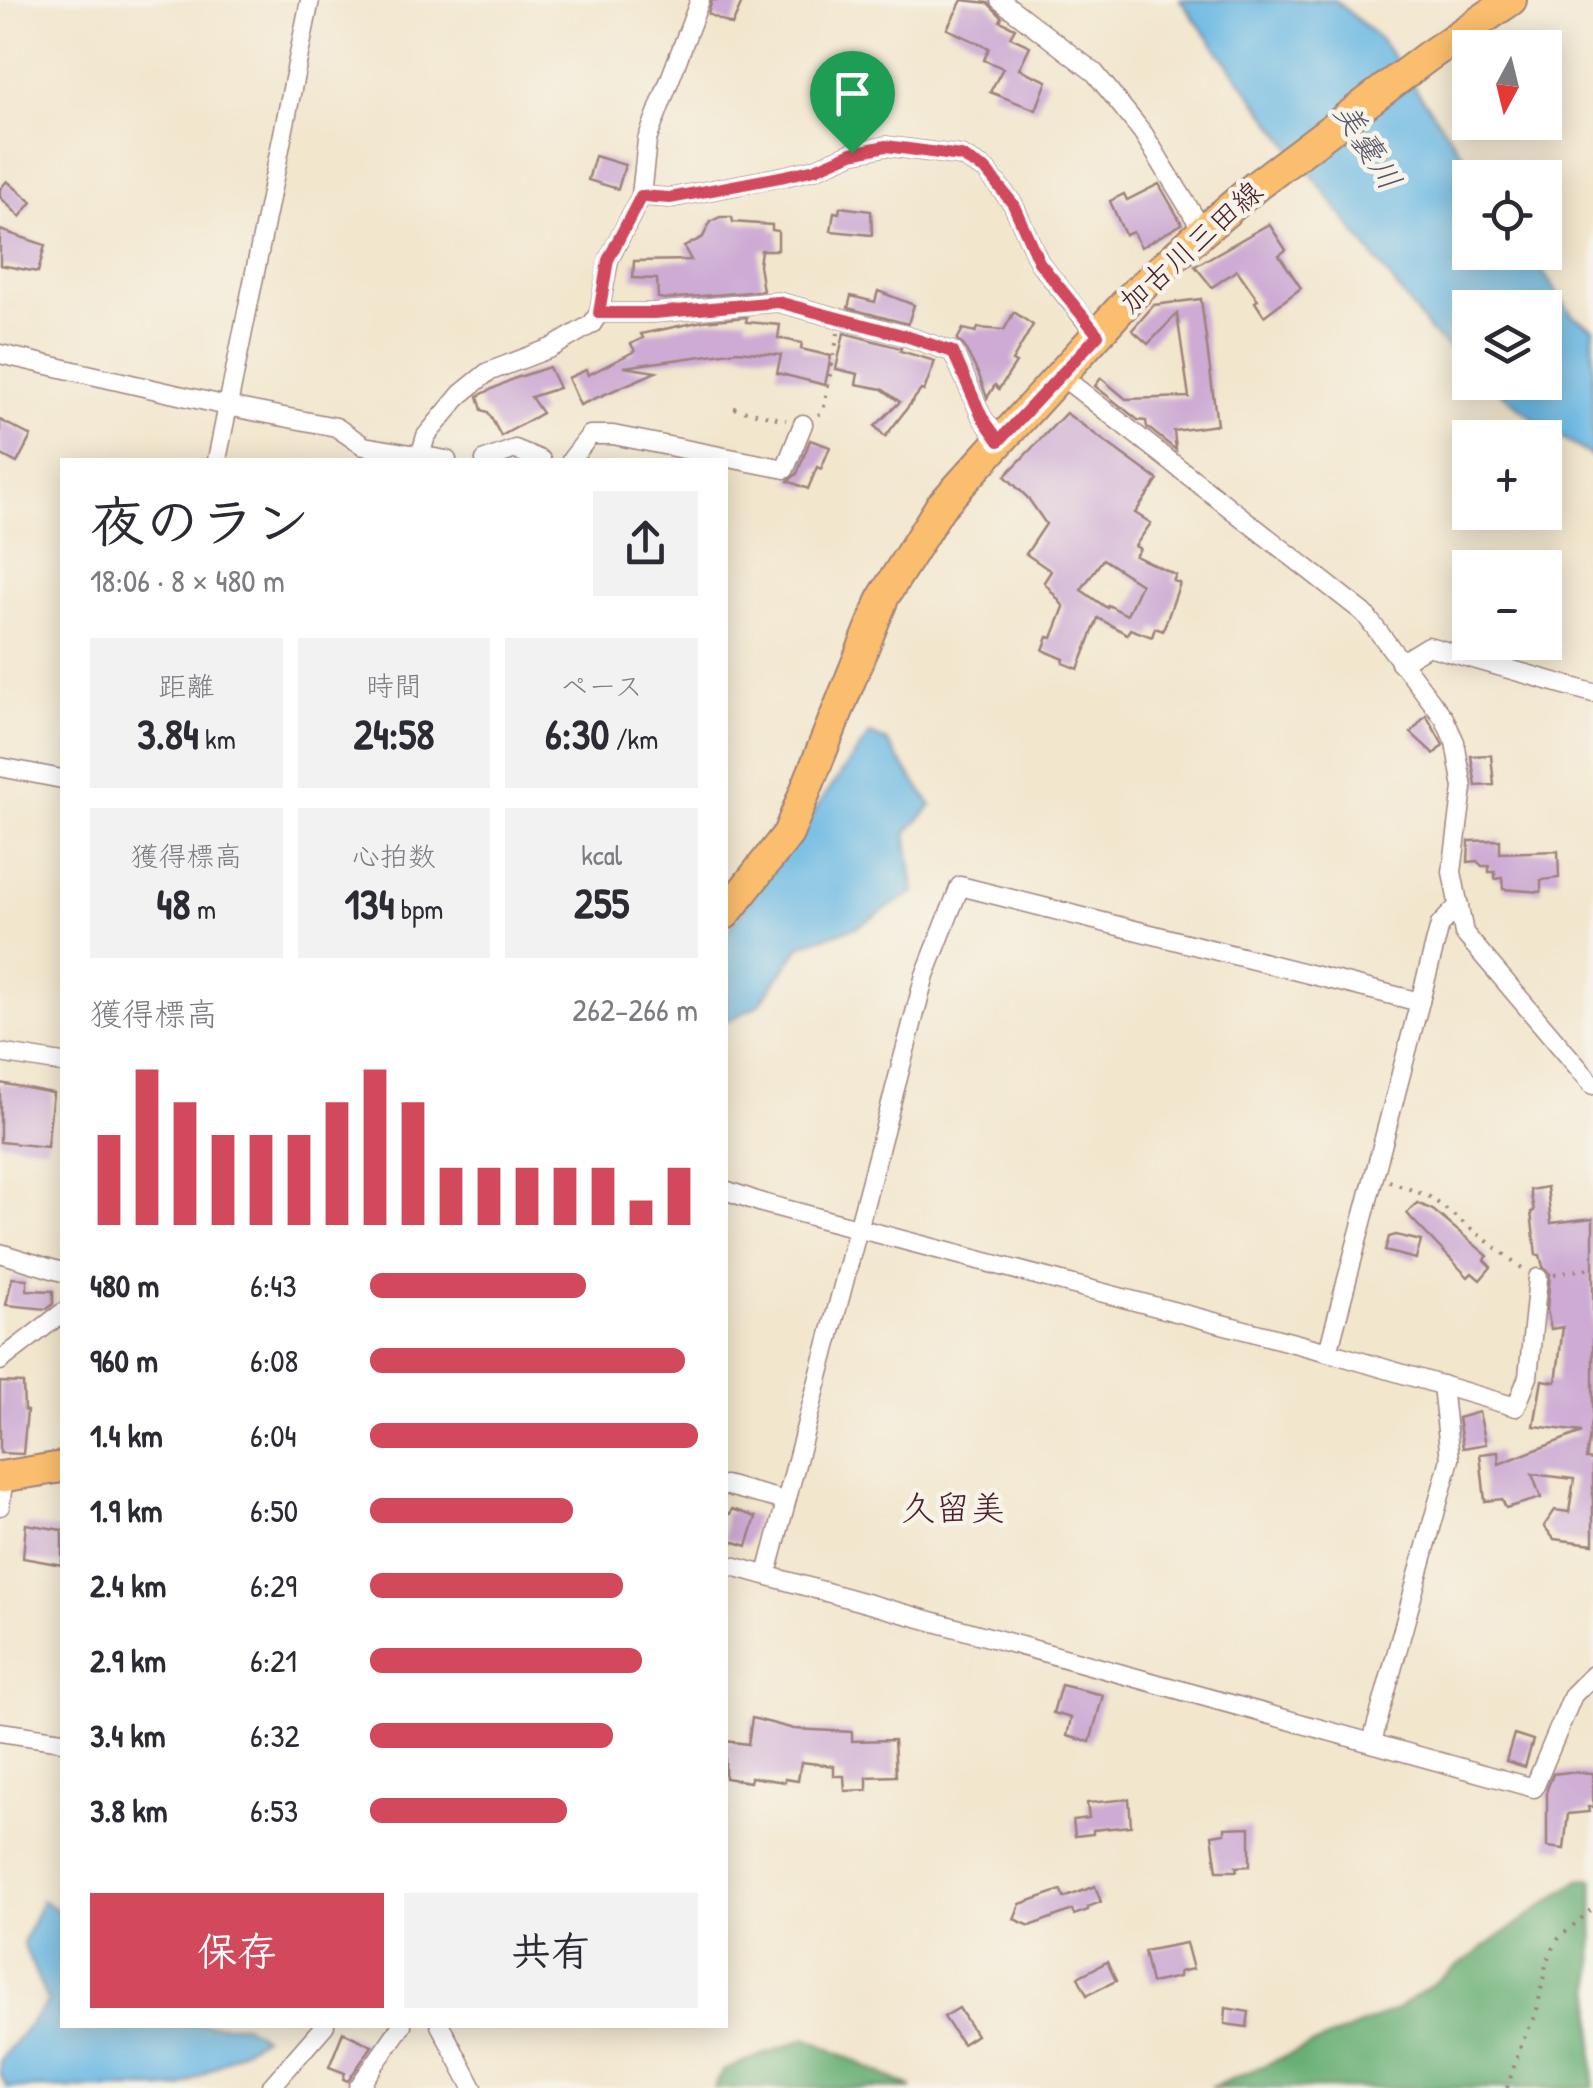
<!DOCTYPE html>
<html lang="ja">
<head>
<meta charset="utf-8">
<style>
  body { margin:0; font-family:"Patrick Hand","Klee One",sans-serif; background:#f2f2f3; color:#2b2b33; height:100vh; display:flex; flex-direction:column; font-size:38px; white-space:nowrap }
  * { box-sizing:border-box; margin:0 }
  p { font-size:32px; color:#7c7c81 }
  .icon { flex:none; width:55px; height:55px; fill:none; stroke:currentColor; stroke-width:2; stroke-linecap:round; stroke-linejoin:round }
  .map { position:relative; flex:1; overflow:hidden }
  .drawer { position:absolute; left:60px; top:458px; width:668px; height:1570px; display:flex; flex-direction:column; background:#fff; border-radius:0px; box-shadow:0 5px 25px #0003 }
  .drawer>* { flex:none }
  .needle { width:65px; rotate:187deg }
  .fabs { position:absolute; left:1452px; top:30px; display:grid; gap:20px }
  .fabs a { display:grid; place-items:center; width:110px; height:110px; border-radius:0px; background:#fff; box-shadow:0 5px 25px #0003; font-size:50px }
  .pin { position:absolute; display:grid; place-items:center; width:85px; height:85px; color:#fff; margin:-102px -42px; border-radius:50% 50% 50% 0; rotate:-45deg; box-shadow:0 0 10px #0007 }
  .pin .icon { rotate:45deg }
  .round { display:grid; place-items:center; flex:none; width:105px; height:105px; border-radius:0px; background:#f2f2f3 }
  .overview { display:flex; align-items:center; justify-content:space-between; height:170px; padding:0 30px }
  h1 { font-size:55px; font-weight:700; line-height:75px }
  .metrics { display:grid; grid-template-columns:repeat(3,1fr); gap:15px; height:170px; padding:10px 30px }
  .metrics div { display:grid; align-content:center; border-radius:0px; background:#f2f2f3; text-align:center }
  .metrics b { font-size:42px; font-weight:700 }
  .metrics small { font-size:28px; font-weight:400 }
  .metrics p { font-size:28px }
  .chart { height:280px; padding:20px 30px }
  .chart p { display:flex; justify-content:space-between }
  .chart svg { width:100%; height:180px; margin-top:10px; stroke:#d1495b; stroke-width:6 }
  .action { display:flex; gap:20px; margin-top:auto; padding:20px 30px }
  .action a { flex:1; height:115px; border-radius:0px; background:#d1495b; color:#fff; font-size:40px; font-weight:700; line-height:115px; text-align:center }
  .action a+a { background:#f2f2f3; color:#2b2b33 }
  ul { padding:0 30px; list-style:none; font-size:32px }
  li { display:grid; grid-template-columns:160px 120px 1fr; align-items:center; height:75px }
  li i { height:25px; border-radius:12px; background:#d1495b }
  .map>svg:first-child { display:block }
  .forest { fill:#67af75; stroke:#586750; stroke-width:2.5 }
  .water { fill:#69b8e3; stroke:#5a6c87; stroke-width:2.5 }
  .building { fill:#cdabd4; fill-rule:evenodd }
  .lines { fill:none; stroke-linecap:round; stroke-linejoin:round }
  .minor-casing { stroke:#9e827c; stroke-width:21 }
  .primary-casing { stroke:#9e827c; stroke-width:34 }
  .path { stroke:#9e827c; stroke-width:4; stroke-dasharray:2.5 8; stroke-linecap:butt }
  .minor { stroke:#fff; stroke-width:18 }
  .primary { stroke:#fbbe6e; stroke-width:30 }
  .route-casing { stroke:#fff; stroke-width:20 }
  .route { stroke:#d1495b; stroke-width:12 }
  .labels { text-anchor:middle; stroke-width:9; stroke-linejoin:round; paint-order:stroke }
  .street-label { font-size:30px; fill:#4a1f2b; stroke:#f7f3e8 }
  .water-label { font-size:32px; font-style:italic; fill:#55556b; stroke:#f7f3e8 }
  .quarter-label { font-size:35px; fill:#4a1f2b; stroke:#f7f3e8 }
</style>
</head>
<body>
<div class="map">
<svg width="1593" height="2088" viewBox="0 0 1593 2088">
  <rect width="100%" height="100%" fill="#f7f3e8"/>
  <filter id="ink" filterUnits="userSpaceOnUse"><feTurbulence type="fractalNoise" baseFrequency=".01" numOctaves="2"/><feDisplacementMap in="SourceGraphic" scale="20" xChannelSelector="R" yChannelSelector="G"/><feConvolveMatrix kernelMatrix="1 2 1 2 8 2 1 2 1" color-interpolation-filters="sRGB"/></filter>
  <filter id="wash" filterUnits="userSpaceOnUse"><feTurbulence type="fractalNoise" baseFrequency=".0048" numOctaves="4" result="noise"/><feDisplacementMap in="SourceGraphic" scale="40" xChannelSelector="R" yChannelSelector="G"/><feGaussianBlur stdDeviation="2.25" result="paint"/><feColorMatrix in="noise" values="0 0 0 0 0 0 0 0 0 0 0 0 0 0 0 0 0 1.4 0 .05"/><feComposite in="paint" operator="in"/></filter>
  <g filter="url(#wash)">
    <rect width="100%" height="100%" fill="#f2e6cd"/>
    <!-- forest -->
    <g class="forest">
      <polygon points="1593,1879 1593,2088 1210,2088 1396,2010 1579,1880"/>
      <polygon points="806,2038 913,2088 714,2088 723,2071"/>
    </g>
    <!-- water -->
    <g class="water">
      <polygon points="1180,0 1335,0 1381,40 1479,177 1470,178 1470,252 1530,253 1572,315 1593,328 1593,457 1541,425 1490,383 1545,382 1545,308 1470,308 1470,365 1432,334"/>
      <polygon points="870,734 886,741 932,806 906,833 914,892 858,926 801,945 759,1005 725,1022 725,934"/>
      <polygon points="42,1900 62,1913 62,2025 243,2025 263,2037 181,2088 7,2088 0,2072 0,2060 48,2002 23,1944"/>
    </g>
    <g id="blocks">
      <!-- building -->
      <g class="building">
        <polygon points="712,0 743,0 732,25 708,14"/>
        <polygon points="962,0 988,3 1002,17 1000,21 1015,28 1010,37 1030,46 1019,69 1047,81 1036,110 990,92 1003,68 984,60 989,48 947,29"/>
        <polygon points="595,156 625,165 618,189 588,180"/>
        <polygon points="7,181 32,202 20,217 0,197 0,189"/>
        <polygon points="1159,184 1182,224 1141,247 1133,232 1125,235 1110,201 1124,194 1127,200"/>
        <polygon points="840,207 871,211 872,235 831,231 834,212 839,213"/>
        <polygon points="720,217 732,217 733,222 772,225 772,230 778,231 778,250 761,250 759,265 763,291 665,299 658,298 657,279 633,278 634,261 691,260 684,247 703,237 710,222"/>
        <polygon points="1269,224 1286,250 1279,255 1301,288 1264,316 1255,302 1258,300 1237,270 1212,287 1195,266"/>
        <polygon points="0,230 45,245 38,272 0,265"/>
        <polygon points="878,291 914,305 908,324 848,308 851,296 875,302"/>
        <polygon points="1201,299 1217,425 1174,431 1176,450 1147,427 1146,421 1138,420 1095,386 1101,378 1126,399 1189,397 1177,314 1148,344 1132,330 1154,305"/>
        <polygon points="1014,312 1033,325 1012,361 1016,363 999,389 995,385 987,398 979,375 964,346 957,340 963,329 976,332 978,328 1004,330"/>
        <polygon points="747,317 746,322 780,325 778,338 802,343 801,349 831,356 825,385 777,373 781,355 737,351 624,367 656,372 580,405 568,378 586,370 588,375 635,351 631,344 643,338 641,334 703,321"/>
        <polygon points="844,333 901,348 900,351 935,361 924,391 921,390 885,437 875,426 900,402 882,389 856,384 858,374 836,369"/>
        <polygon points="549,367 559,388 531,397 542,413 501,436 488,412 482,410 478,396 513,379"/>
        <path d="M1066 413 1158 480 1135 513 1151 523 1135 546 1140 549 1135 556 1176 575 1173 581 1180 583 1163 631 1155 628 1152 637 1130 629 1127 634 1098 618 1078 669 1063 663 1064 659 1043 650 1048 637 1052 638 1064 607 1044 582 1051 571 1026 554 1046 524 1028 498 1005 476ZM1103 559 1141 584 1127 615 1108 605 1107 608 1081 590Z"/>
        <polygon points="0,420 31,436 17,463 0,454"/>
        <polygon points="810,440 830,447 821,469 817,467 808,489 788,481 797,474"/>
        <polygon points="1426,715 1443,745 1434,754 1411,733"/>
        <polygon points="1491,755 1494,785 1476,786 1471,756"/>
        <polygon points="1500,840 1500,853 1558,851 1559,878 1541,880 1541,892 1503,889 1502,878 1495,879 1495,872 1489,872 1489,866 1482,866 1477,861 1468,862 1469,841"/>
        <polygon points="0,1083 53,1093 47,1147 0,1142"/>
        <polygon points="1547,1187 1551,1223 1593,1218 1593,1415 1586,1459 1593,1460 1593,1544 1554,1539 1544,1526 1555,1510 1569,1512 1574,1479 1532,1474 1541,1498 1506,1508 1502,1499 1485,1501 1480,1454 1498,1452 1499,1464 1582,1432 1534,1426 1542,1380 1556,1382 1563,1327 1551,1329 1547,1310 1550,1274 1543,1267 1540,1255 1536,1255 1531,1212 1534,1211 1530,1190"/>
        <polygon points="1417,1203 1433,1210 1488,1256 1484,1260 1491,1267 1480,1280 1472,1273 1468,1277 1411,1218 1407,1213"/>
        <polygon points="1396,1235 1421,1241 1416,1259 1385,1251 1389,1237"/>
        <polygon points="12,1278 27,1279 27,1290 53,1291 53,1304 47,1309 6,1305"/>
        <polygon points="0,1382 23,1383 24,1410 27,1411 23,1454 0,1453"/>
        <polygon points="1479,1412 1486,1444 1463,1448 1458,1418"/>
        <polygon points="732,1509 756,1517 747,1546 725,1539 725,1512 730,1514"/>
        <polygon points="26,1524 62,1530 62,1565 23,1558"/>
        <polygon points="1061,1685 1103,1695 1090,1742 1067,1736 1071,1718 1053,1713"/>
        <polygon points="752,1718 794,1729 852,1732 852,1741 894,1740 896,1776 867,1777 867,1790 845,1791 844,1776 834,1776 834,1766 801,1762 798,1781 785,1779 785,1782 751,1777 750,1782 725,1778 725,1741 748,1744"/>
        <polygon points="1514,1734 1533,1740 1525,1767 1506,1761"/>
        <polygon points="1569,1772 1593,1773 1593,1807 1588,1807 1589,1812 1568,1814 1564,1849 1547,1847 1547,1789 1553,1774"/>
        <polygon points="1129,1799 1131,1826 1093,1830 1093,1834 1075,1836 1073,1820 1089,1818 1087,1803"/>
        <polygon points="1250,1827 1250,1866 1236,1867 1237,1871 1217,1871 1212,1835 1225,1833 1225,1828"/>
        <polygon points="1095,1886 1101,1902 1087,1907 1088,1910 1074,1915 1072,1910 1030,1926 1014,1919 1020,1904 1061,1890 1064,1898"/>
        <polygon points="1186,1943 1193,1969 1179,1972 1179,1977 1151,1983 1144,1951"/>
        <polygon points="1107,1962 1116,1981 1087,1995 1078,1977"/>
        <polygon points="959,2008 976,2035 962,2044 944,2017"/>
        <polygon points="1226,2008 1249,2012 1247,2027 1225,2024"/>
        <polygon points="343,2032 372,2046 348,2081 343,2079 345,2073 329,2067"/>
      </g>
    </g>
  </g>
  <g filter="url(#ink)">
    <use href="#blocks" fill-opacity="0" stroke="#9e827c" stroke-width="2.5"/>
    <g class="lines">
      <!-- minor casing -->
      <g class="minor-casing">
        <g id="minor">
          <polyline points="1000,0 1095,73 1143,133 1203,231"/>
          <polyline points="641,196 670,198 785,176 815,169 852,153 886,146 961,156 986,170 1013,204 1039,262 1097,335"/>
          <polyline points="599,313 654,313 778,302 906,336 953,352 982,417 999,441"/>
          <polyline points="0,354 227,406 336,427 364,446 447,460"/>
          <polyline points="1060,375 1364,613 1444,718 1455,742 1463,788 1452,872 1464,933 1593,1085"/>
          <polyline points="420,456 426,436 461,394 488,372 551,348 592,324 599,313 609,259 641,196 647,140 700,0"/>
          <polyline points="217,460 310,0"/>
          <polyline points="485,460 515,449 541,460"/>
          <polyline points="571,460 590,435 613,435 785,469 803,424"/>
          <polyline points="1400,663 1428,646 1593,693"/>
          <polyline points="0,767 62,779"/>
          <polyline points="0,1053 62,1063"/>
          <polyline points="725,1190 762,1203 1328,1352 1516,1407 1528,1377 1538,1278"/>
          <polyline points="0,1253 62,1272"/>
          <polyline points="1328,1352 1440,925 1459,905"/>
          <polyline points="0,1361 62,1313"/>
          <polyline points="725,1485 785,1501"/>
          <polyline points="0,1506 4,1477"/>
          <polyline points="725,1564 1534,1788 1573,1695 1593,1675"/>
          <polyline points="767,1574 925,975 960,886 1420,1002"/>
          <polyline points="0,1732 62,1741"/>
          <polyline points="1372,1742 1450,1459 1442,1385"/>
          <polyline points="440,2025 473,2088"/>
          <polyline points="270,2088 325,2025"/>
          <polyline points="358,2088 402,2025"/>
        </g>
      </g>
      <!-- primary casing -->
      <g class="primary-casing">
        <g id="primary">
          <polyline points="725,914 788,834 884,596 940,507 1134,294 1203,231 1256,186 1427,57 1511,0"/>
          <polyline points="0,1477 62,1467"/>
        </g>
      </g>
      <!-- path -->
      <g class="path">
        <polyline points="734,408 786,420"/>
        <polyline points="818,415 823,412 838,333"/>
        <polyline points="1389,1181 1430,1197 1522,1268"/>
        <polyline points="1554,1275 1593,1267"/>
        <polyline points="1507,2088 1522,2042 1536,2015 1547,1960 1559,1938 1593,1908"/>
      </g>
      <!-- minor -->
      <use href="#minor" class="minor"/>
      <!-- primary -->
      <use href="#primary" class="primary"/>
    </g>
  </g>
  <g class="lines" filter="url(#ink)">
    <!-- route casing -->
    <g class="route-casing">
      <polygon id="route" points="886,146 961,156 986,170 1013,204 1039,262 1098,335 999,441 982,417 953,352 906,336 778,302 654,313 599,313 608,260 641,196 670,198 785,176 815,169 852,153"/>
    </g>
    <!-- route -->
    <use href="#route" class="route"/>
  </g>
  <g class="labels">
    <!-- street labels -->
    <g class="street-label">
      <text transform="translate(1191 247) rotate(-42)" y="10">加古川三田線</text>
    </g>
    <!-- water labels -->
    <g class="water-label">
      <text transform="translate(1368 146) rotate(58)" y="11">美嚢川</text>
    </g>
    <!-- quarter labels -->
    <g class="quarter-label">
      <text x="953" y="1520">久留美</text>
    </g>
  </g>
</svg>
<div class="fabs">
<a><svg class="needle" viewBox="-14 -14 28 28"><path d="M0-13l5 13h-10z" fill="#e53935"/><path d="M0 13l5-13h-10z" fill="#7c7c81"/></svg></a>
<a><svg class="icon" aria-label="locate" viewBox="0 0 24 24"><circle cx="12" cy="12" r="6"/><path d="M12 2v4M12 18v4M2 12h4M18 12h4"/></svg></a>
<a><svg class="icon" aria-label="layers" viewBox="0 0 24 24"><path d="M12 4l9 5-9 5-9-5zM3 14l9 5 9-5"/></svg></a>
<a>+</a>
<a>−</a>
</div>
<div class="pin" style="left:852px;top:153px;background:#1e9e55"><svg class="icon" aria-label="arrive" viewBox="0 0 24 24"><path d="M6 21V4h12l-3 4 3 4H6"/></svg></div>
<section class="drawer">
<div class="overview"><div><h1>夜のラン</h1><p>18:06 · 8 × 480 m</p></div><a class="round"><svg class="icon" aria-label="share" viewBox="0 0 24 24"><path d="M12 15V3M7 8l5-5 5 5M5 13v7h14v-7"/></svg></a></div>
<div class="metrics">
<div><p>距離</p><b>3.84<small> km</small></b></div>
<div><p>時間</p><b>24:58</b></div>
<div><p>ペース</p><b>6:30<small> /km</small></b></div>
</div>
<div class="metrics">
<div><p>獲得標高</p><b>48<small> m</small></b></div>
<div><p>心拍数</p><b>134<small> bpm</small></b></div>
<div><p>kcal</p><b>255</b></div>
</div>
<div class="chart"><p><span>獲得標高</span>262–266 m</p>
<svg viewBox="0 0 160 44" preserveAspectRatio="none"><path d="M5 44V22M15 44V6M25 44V14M35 44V22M45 44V22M55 44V22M65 44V14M75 44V6M85 44V14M95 44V30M105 44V30M115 44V30M125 44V30M135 44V30M145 44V38M155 44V30"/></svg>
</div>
<ul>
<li><b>480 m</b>6:43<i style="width:66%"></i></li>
<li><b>960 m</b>6:08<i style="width:96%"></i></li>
<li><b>1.4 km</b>6:04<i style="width:100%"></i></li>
<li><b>1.9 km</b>6:50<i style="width:62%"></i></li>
<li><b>2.4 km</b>6:29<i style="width:77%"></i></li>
<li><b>2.9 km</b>6:21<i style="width:83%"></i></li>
<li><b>3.4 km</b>6:32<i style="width:74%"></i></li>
<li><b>3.8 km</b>6:53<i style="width:60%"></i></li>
</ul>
<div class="action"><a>保存</a><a>共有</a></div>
</section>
</div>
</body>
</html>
